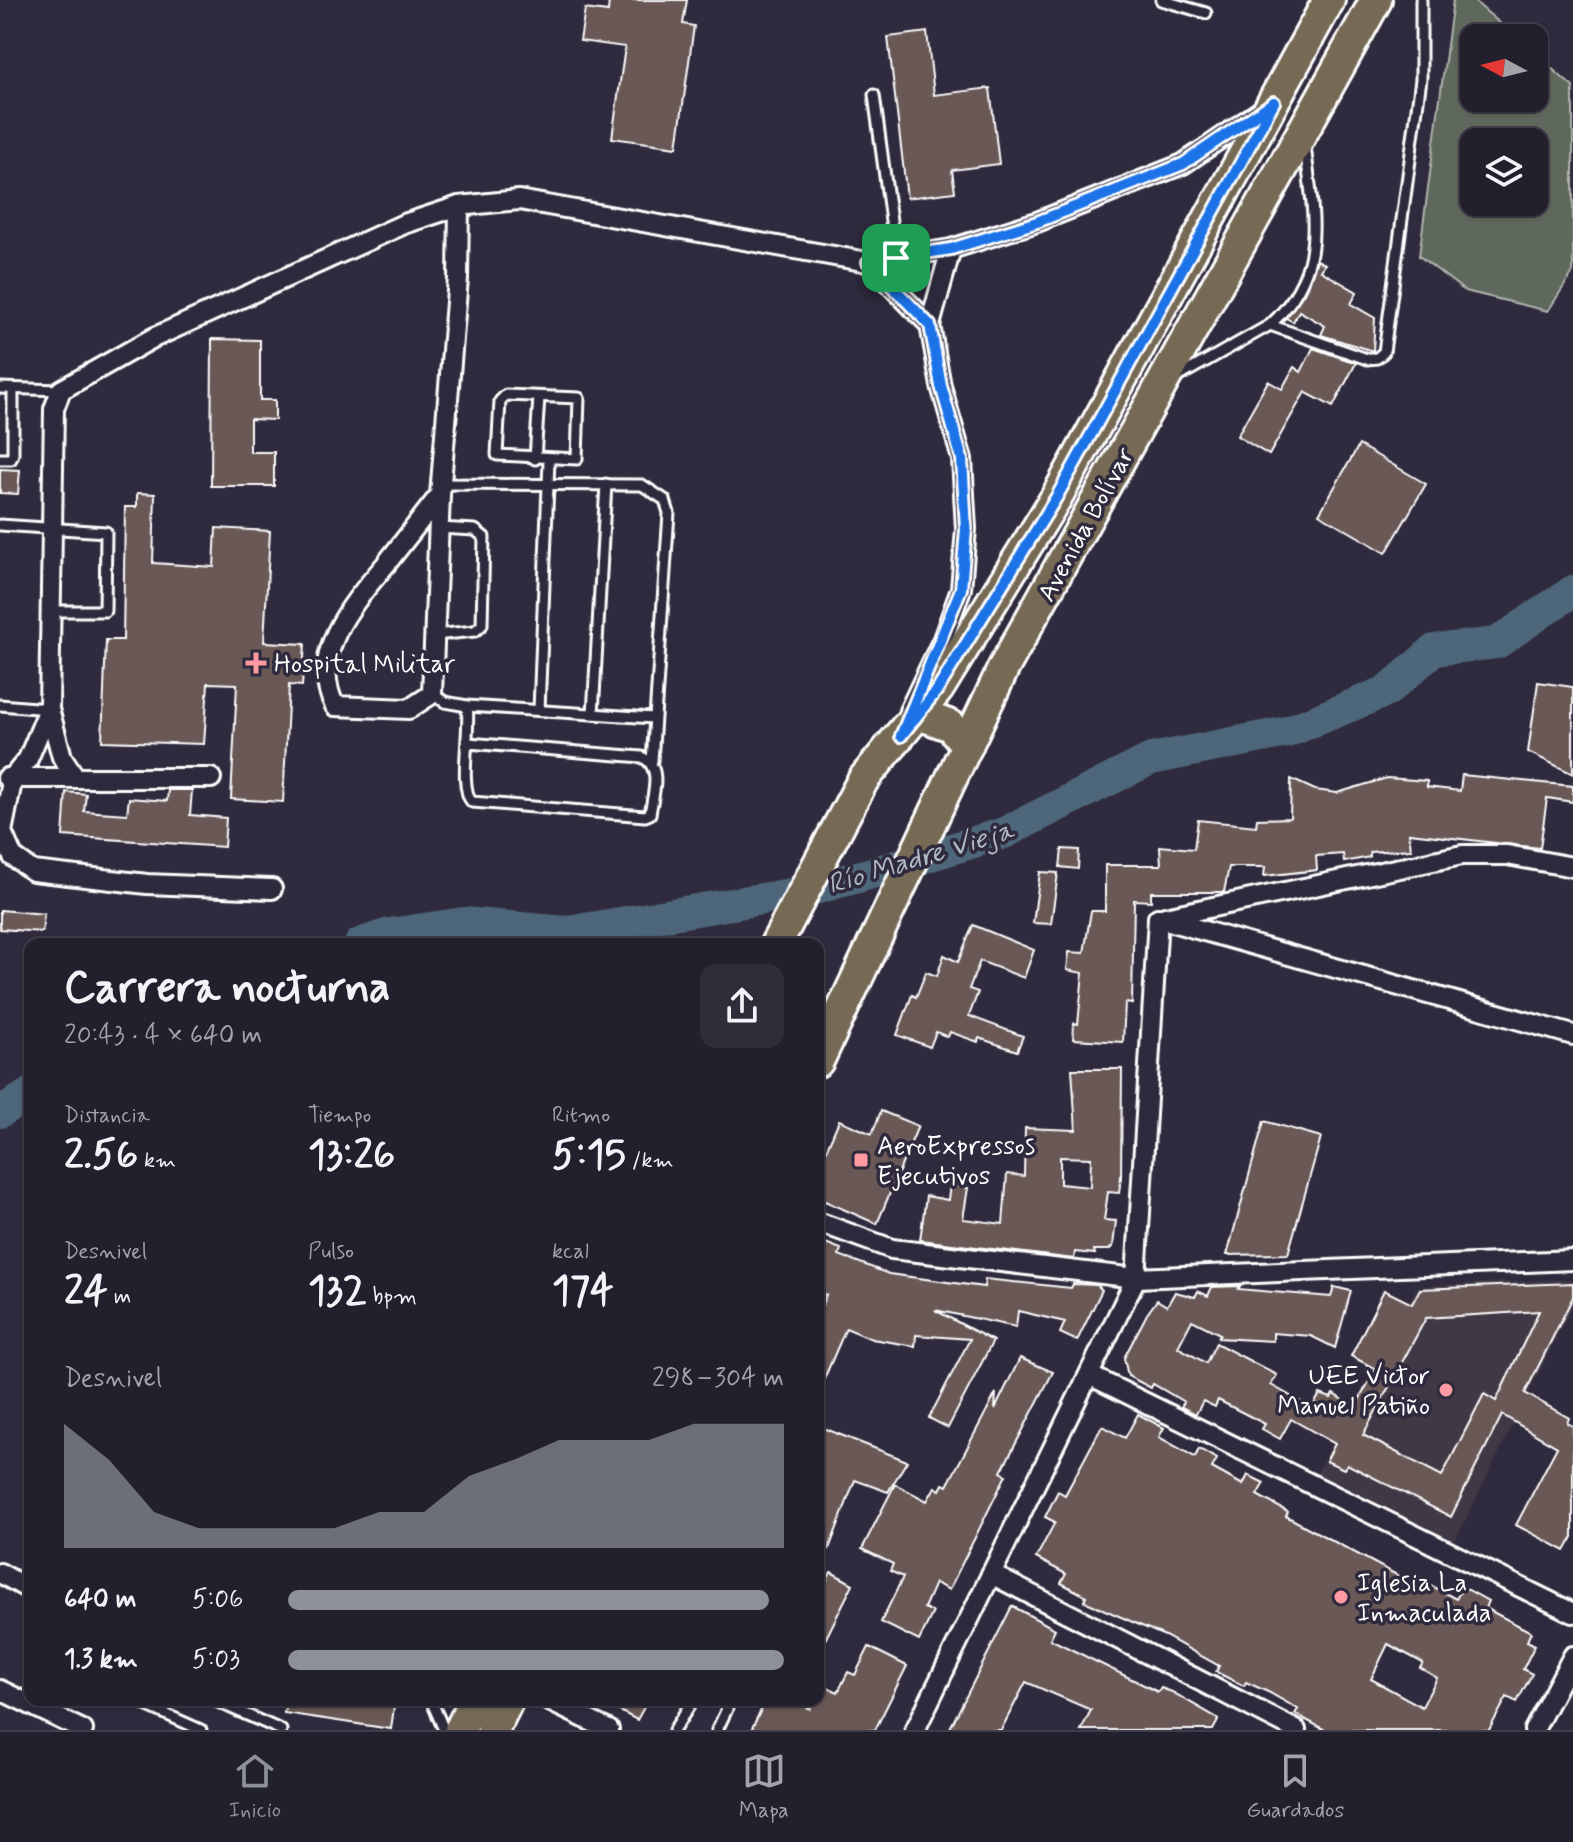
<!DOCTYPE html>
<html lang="es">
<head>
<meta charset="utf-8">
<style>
  body { margin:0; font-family:Mynerve,sans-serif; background:#2f2d3a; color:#f1f3f6; height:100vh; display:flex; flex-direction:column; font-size:30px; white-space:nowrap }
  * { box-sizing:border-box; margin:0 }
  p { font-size:26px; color:#a3a3aa }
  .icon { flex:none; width:44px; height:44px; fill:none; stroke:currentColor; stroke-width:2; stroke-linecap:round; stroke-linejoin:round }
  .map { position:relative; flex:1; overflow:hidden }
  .sheet { position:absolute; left:24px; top:938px; width:800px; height:768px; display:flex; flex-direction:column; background:#23202e; border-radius:16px; box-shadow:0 2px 6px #0004,0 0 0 2px #403e4a }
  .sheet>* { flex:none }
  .needle { width:52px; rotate:277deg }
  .tools { position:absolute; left:1460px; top:24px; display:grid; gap:16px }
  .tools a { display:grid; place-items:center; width:88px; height:88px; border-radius:16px; background:#23202e; box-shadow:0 2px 6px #0004,0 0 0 2px #403e4a; font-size:40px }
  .pin { position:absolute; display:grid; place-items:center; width:68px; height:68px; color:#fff; margin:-34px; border-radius:16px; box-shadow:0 4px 12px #0006 }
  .round { display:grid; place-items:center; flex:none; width:84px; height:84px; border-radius:16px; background:#2f2d3a }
  .headline { display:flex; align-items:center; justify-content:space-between; height:136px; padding:0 40px }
  h1 { font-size:44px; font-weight:800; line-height:60px }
  .metrics { display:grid; grid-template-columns:repeat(3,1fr); gap:12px; height:136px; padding:8px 40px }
  .metrics div { display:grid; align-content:center }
  .metrics b { font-size:40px; font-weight:800 }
  .metrics small { font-size:22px; font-weight:400 }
  .metrics p { font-size:22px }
  .chart { height:224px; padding:16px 40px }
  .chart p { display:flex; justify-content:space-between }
  .chart svg { width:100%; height:144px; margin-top:8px; fill:#8c9099; opacity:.7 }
  ul { padding:0 40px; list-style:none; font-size:26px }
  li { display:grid; grid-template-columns:128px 96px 1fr; align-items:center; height:60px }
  li i { height:20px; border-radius:10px; background:#8c9099 }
  .dock { display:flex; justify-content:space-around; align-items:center; height:112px; border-top:2px solid #403e4a; background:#23202e; font-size:22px; color:#a3a3aa }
  .dock a { display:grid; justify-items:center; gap:4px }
  .dock .on { color:#8c9099 }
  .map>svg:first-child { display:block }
  .built { fill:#403845 }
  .green { fill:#5f685c; stroke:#afb4ae; stroke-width:2; fill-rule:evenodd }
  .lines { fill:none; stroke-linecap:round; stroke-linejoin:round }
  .river { stroke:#4e6679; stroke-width:32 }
  .building { fill:#695957; stroke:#fff; stroke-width:2; fill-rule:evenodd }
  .lane-casing { stroke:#fff; stroke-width:15 }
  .street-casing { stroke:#fff; stroke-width:24 }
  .primary-casing { stroke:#fff; stroke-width:36 }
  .lane { stroke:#2f2a3d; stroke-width:9 }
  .street { stroke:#2f2a3d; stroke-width:18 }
  .primary { stroke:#766a55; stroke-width:30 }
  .route-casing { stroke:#fff; stroke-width:16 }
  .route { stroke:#1a73e8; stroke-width:10 }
  .poi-dot { fill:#ff9aa2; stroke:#2f2a3d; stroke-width:3 }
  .labels { text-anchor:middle; stroke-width:7; stroke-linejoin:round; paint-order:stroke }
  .street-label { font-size:26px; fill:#fff; stroke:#2f2a3d }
  .poi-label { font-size:26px; fill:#fff; stroke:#2f2a3d; text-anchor:start }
  .water-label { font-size:28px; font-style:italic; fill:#afbac3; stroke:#2f2a3d }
</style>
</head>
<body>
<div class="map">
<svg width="1573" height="1730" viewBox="0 0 1573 1730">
  <rect width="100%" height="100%" fill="#2f2a3d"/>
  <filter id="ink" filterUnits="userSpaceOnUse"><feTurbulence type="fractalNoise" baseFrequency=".0125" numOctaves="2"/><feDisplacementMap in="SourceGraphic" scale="16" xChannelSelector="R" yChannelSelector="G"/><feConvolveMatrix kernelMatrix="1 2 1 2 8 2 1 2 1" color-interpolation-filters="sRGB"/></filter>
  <g filter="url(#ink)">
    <!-- built -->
    <polygon class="built" points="1573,1279 1573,1304 1454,1543 1315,1476 1418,1286"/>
    <!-- green -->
    <path class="green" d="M1453 0H1473L1517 38H1474V98H1534V53L1573 87V272L1548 311 1465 291 1419 256ZM1534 142V202H1474V142Z"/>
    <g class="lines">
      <!-- river -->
      <g class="river">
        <polyline points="360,944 389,934 464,923 567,932 803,892 865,875 1004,833 1151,759 1287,732 1387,691 1434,650 1497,643 1573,591"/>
        <polyline points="0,1112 30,1094"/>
      </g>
    </g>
    <!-- building -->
    <g class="building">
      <polygon points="609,0 687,0 683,24 694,26 677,147 612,138 625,47 580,41 585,9 608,12"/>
      <polygon points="927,32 934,95 990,88 999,164 952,170 955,192 907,198 888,37"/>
      <polygon points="1317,260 1325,264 1321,271 1357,292 1351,304 1375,318 1373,351 1321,335 1325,326 1299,311 1293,322 1286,318 1308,287"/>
      <polygon points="212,339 260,340 260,400 275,400 275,420 250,419 250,452 274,452 274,486 211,486"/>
      <polygon points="1313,348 1356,363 1333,407 1305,392 1269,455 1237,436 1268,381 1282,389 1294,367 1301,372"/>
      <polygon points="1359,445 1426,484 1386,553 1319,514"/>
      <polygon points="0,469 20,470 18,494 0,493"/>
      <polygon points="137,493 155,494 153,563 214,567 216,528 270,531 264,642 305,644 302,686 289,685 283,802 231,799 237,684 208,683 204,744 102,741 106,640 123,640 125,507 137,507"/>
      <polygon points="1538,682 1573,687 1573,774 1528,752"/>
      <polygon points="1462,775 1573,786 1573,802 1547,798 1540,848 1409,833 1411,849 1370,852 1370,857 1344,862 1343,854 1316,856 1317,870 1264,876 1265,867 1229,867 1224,892 1151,892 1151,901 1134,900 1132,1004 1125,1003 1123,1042 1073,1039 1074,1023 1078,1024 1083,973 1067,970 1069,952 1084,953 1091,911 1105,911 1105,865 1161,865 1160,846 1194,849 1198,820 1256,826 1257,819 1290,818 1291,779 1315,790 1337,793 1387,778 1427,781 1427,787 1460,791"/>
      <polygon points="168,790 192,790 190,815 226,818 224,847 63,836 66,792 86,794 84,811 127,814 129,798 167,801"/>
      <polygon points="1062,849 1079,850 1078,869 1060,867"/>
      <polygon points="1040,872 1058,873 1051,924 1033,923"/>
      <polygon points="0,910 44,914 42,932 0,929"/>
      <polygon points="973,925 1034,950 1024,978 980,961 969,989 978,992 969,1016 1023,1036 1017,1051 979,1038 978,1042 950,1032 948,1037 936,1032 930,1047 897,1035 912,995 916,997 926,972 937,976 944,955 958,962"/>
      <path d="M1072 1069H1122L1121 1177 1119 1193 1108 1192 1104 1220 1116 1221 1113 1246 1109 1250H1094L1095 1254 1075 1252 1074 1259 920 1240 926 1196 948 1200 950 1185 968 1188 963 1219 1003 1224 1007 1174 1024 1176 1025 1128 1076 1130ZM1060 1157 1091 1158 1090 1187 1060 1184Z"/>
      <polygon points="881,1111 918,1126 877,1224 818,1198 818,1170 839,1120 872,1134"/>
      <polygon points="1264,1121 1321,1137 1288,1254 1227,1255"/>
      <polygon points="818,1240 841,1249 839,1255 889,1274 984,1287 985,1279 1071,1288 1073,1284 1097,1285 1102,1290 1077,1341 1060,1333 1065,1322 1018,1311 1016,1327 935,1310 993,1341 948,1428 929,1418 970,1339 916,1335 915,1346 872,1339 846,1328 818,1393 818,1315 826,1295 818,1292"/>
      <path d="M1573 1283V1297L1525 1393 1569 1418 1567 1423 1573 1426V1537L1565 1551 1516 1525 1557 1447 1502 1415 1451 1517 1347 1464 1344 1469 1326 1461 1335 1444 1291 1419 1280 1439 1262 1429 1265 1424 1218 1400 1215 1407 1203 1401 1196 1414 1181 1407 1184 1402 1153 1384 1151 1388 1128 1376 1124 1358 1147 1314 1157 1300 1167 1306 1175 1292 1195 1297 1198 1291 1208 1296 1212 1287 1240 1286 1238 1289 1331 1297 1334 1287 1351 1291 1335 1348 1311 1336 1273 1333V1341L1218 1338 1220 1334 1192 1320 1178 1347 1206 1363 1216 1343 1277 1375 1271 1385 1312 1408 1320 1394 1331 1398 1333 1394 1355 1407 1376 1369 1351 1356 1384 1290 1412 1304 1420 1289ZM1539 1311 1496 1401 1484 1394 1442 1476 1363 1435 1426 1318Z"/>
      <polygon points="1020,1358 1053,1372 1001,1472 1006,1475 949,1590 935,1583 924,1608 933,1612 919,1641 881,1622 903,1577 890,1571 893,1564 862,1549 895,1484 927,1501 935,1487 940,1490 943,1484 947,1486 996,1393 995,1409"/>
      <path d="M1138 1414 1164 1428 1159 1437 1195 1457 1199 1449 1217 1459 1212 1468 1243 1485 1248 1475 1264 1483 1257 1495 1288 1512 1286 1516 1421 1588 1425 1582 1456 1599 1463 1587 1488 1601 1485 1608 1531 1632 1527 1641 1535 1645 1523 1669 1532 1674 1517 1702 1507 1697 1489 1730H1325L1295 1714 1298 1709 1268 1692 1246 1682 1244 1686 1216 1672 1219 1666 1165 1636 1084 1601 1086 1596 1061 1583 1066 1574 1036 1558 1055 1522 1045 1517 1058 1491 1065 1495 1102 1426 1125 1438ZM1388 1644 1423 1663 1420 1668 1437 1678 1422 1707 1371 1679Z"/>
      <polygon points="818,1426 907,1461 888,1492 855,1480 829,1549 818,1545"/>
      <polygon points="831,1572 853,1584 818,1654 818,1598"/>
      <polygon points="1012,1606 1055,1629 1050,1639 1158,1692 1161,1688 1172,1692 1219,1719 1213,1730 1081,1730 1091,1710 1026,1682 1001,1730 949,1730"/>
      <polygon points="869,1647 907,1666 875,1730 751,1730 766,1700 792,1700 810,1709 814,1700 818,1700 821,1684 838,1692 848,1672 855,1675"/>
      <polygon points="286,1700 395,1700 391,1729 284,1713"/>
      <polygon points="598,1700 648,1700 637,1720"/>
    </g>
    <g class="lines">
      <!-- lane casing -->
      <g class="lane-casing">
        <g id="lane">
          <polyline points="1161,0 1206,13"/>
          <polyline points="874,95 896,258"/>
          <polyline points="1270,325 1367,359 1377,358 1384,352 1421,79 1421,0"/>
          <path d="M1176 378 1270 325C1329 269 1313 217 1305 145"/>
          <polyline points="0,388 61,390"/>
          <polygon points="506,395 579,398 577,459 497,455 500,401"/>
          <polyline points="0,459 11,459 13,454 13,389"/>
          <polyline points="535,459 539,397"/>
          <polyline points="441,484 642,485 665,500 669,513 652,761"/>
          <polyline points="0,525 106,532 105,611 49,611"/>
          <polyline points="434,635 475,631 482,625 484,537 475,530 438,528"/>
          <polyline points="432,694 445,702 467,706 653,718"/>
          <polyline points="0,705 48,709"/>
          <path d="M467 706C471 730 458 787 472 802L645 816 650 814C653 794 663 767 642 757L468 743"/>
          <polyline points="539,710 549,460"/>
          <polyline points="593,714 606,484"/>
          <polyline points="134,1700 201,1730"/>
          <polyline points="213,1700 281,1730"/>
          <polyline points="431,1700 444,1730"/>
          <polyline points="674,1730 693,1700"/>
          <polyline points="717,1730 727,1709 724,1700"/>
        </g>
      </g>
      <!-- street casing -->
      <g class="street-casing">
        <g id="street">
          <polyline points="868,262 930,325 941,386 962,459 966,529 961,589 943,639 909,711"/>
          <polyline points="930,325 951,249"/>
          <path d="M440 495C422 518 404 541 386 564 354 602 307 654 335 706L409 709 432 694 440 495 458 278 459 206"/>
          <polyline points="49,709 28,759 13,777 2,832 13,857 33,871 147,884 272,889"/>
          <polyline points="75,777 62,757 49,709 54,409 61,390 153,338 404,224 459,206 519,200 868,262 951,249 1037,222 1183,164 1265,108"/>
          <polyline points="7,778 211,778"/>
          <polyline points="1165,917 1462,855 1507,855 1573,867"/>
          <polyline points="1158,918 1573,1035"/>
          <polyline points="818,1222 892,1249 1136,1278 1573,1260"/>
          <polyline points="1089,1375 1573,1613"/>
          <polyline points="0,1573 30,1590"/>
          <polyline points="991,1574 1296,1730"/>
          <polyline points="0,1690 83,1730"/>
          <polyline points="547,1700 609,1730"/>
          <polyline points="915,1730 1136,1278 1158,918"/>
          <polyline points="1534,1730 1573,1656"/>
        </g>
      </g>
      <!-- primary casing -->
      <g class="primary-casing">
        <g id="primary">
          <polyline points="918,714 951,726 967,746"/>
          <polyline points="776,944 863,780 938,689 1056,498 1329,0"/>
          <polyline points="818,1061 1004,667 1376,0"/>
          <polyline points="460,1730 475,1700"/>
          <polyline points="493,1730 508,1700"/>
        </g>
      </g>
      <!-- lane -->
      <use href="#lane" class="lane"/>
      <!-- street -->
      <use href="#street" class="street"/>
      <!-- primary -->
      <use href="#primary" class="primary"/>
    </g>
  </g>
  <g class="lines" filter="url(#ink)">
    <!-- route casing -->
    <g class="route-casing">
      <polygon id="route" points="1274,102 1056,498 938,689 901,736 961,589 966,529 962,459 941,386 930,325 868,262 951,249 1037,222 1183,164"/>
    </g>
    <!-- route -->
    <use href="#route" class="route"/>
  </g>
  <!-- markers -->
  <g class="poi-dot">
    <path d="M252 651h8v8h8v8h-8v8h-8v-8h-8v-8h8z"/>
    <rect x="853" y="1152" width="16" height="16" rx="4"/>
    <circle cx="1446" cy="1390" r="8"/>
    <circle cx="1341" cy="1597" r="8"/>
  </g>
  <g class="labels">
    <!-- street labels -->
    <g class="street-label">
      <text transform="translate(1085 524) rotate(-61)" y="9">Avenida Bolívar</text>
    </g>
    <!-- poi labels -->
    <g class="poi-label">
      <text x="274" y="672">Hospital Militar</text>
      <text x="877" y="1154">AeroExpressos<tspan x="877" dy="30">Ejecutivos</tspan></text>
      <text x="1430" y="1384" text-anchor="end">UEE Victor<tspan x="1430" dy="30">Manuel Patiño</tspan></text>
      <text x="1357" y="1591">Iglesia La<tspan x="1357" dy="30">Inmaculada</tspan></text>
    </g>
    <!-- water labels -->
    <g class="water-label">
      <text transform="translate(920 856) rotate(-17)" y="10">Río Madre Vieja</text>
    </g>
  </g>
</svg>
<div class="tools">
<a><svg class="needle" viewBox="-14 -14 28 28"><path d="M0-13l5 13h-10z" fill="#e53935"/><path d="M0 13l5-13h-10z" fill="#a3a3aa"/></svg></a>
<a><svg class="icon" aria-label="layers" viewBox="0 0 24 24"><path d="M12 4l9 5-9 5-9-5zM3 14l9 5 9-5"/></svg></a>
</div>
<div class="pin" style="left:896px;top:258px;background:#1e9e55"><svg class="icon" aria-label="arrive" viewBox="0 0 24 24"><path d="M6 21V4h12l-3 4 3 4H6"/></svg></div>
<section class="sheet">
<div class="headline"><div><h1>Carrera nocturna</h1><p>20:43 · 4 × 640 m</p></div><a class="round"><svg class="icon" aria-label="share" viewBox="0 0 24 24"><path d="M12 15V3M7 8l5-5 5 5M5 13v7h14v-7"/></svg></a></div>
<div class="metrics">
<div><p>Distancia</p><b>2.56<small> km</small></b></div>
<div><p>Tiempo</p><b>13:26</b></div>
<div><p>Ritmo</p><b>5:15<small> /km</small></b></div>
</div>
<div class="metrics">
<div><p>Desnivel</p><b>24<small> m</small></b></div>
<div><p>Pulso</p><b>132<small> bpm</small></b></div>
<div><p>kcal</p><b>174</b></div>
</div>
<div class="chart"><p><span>Desnivel</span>298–304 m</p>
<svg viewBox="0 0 160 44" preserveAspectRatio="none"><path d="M0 44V6L10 17L20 33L30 38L40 38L50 38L60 38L70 33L80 33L90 22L100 17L110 11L120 11L130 11L140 6L150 6L160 6V44z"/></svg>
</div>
<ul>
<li><b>640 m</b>5:06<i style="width:97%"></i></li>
<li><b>1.3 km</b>5:03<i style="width:100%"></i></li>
</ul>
</section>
</div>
<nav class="dock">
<a class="on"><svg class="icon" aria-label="home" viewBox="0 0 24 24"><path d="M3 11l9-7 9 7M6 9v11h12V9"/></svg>Inicio</a>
<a><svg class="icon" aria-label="map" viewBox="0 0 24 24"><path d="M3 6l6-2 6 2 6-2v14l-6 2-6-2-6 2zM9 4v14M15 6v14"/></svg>Mapa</a>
<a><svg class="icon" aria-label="saved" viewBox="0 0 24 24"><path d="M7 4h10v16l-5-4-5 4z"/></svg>Guardados</a>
</nav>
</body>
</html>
